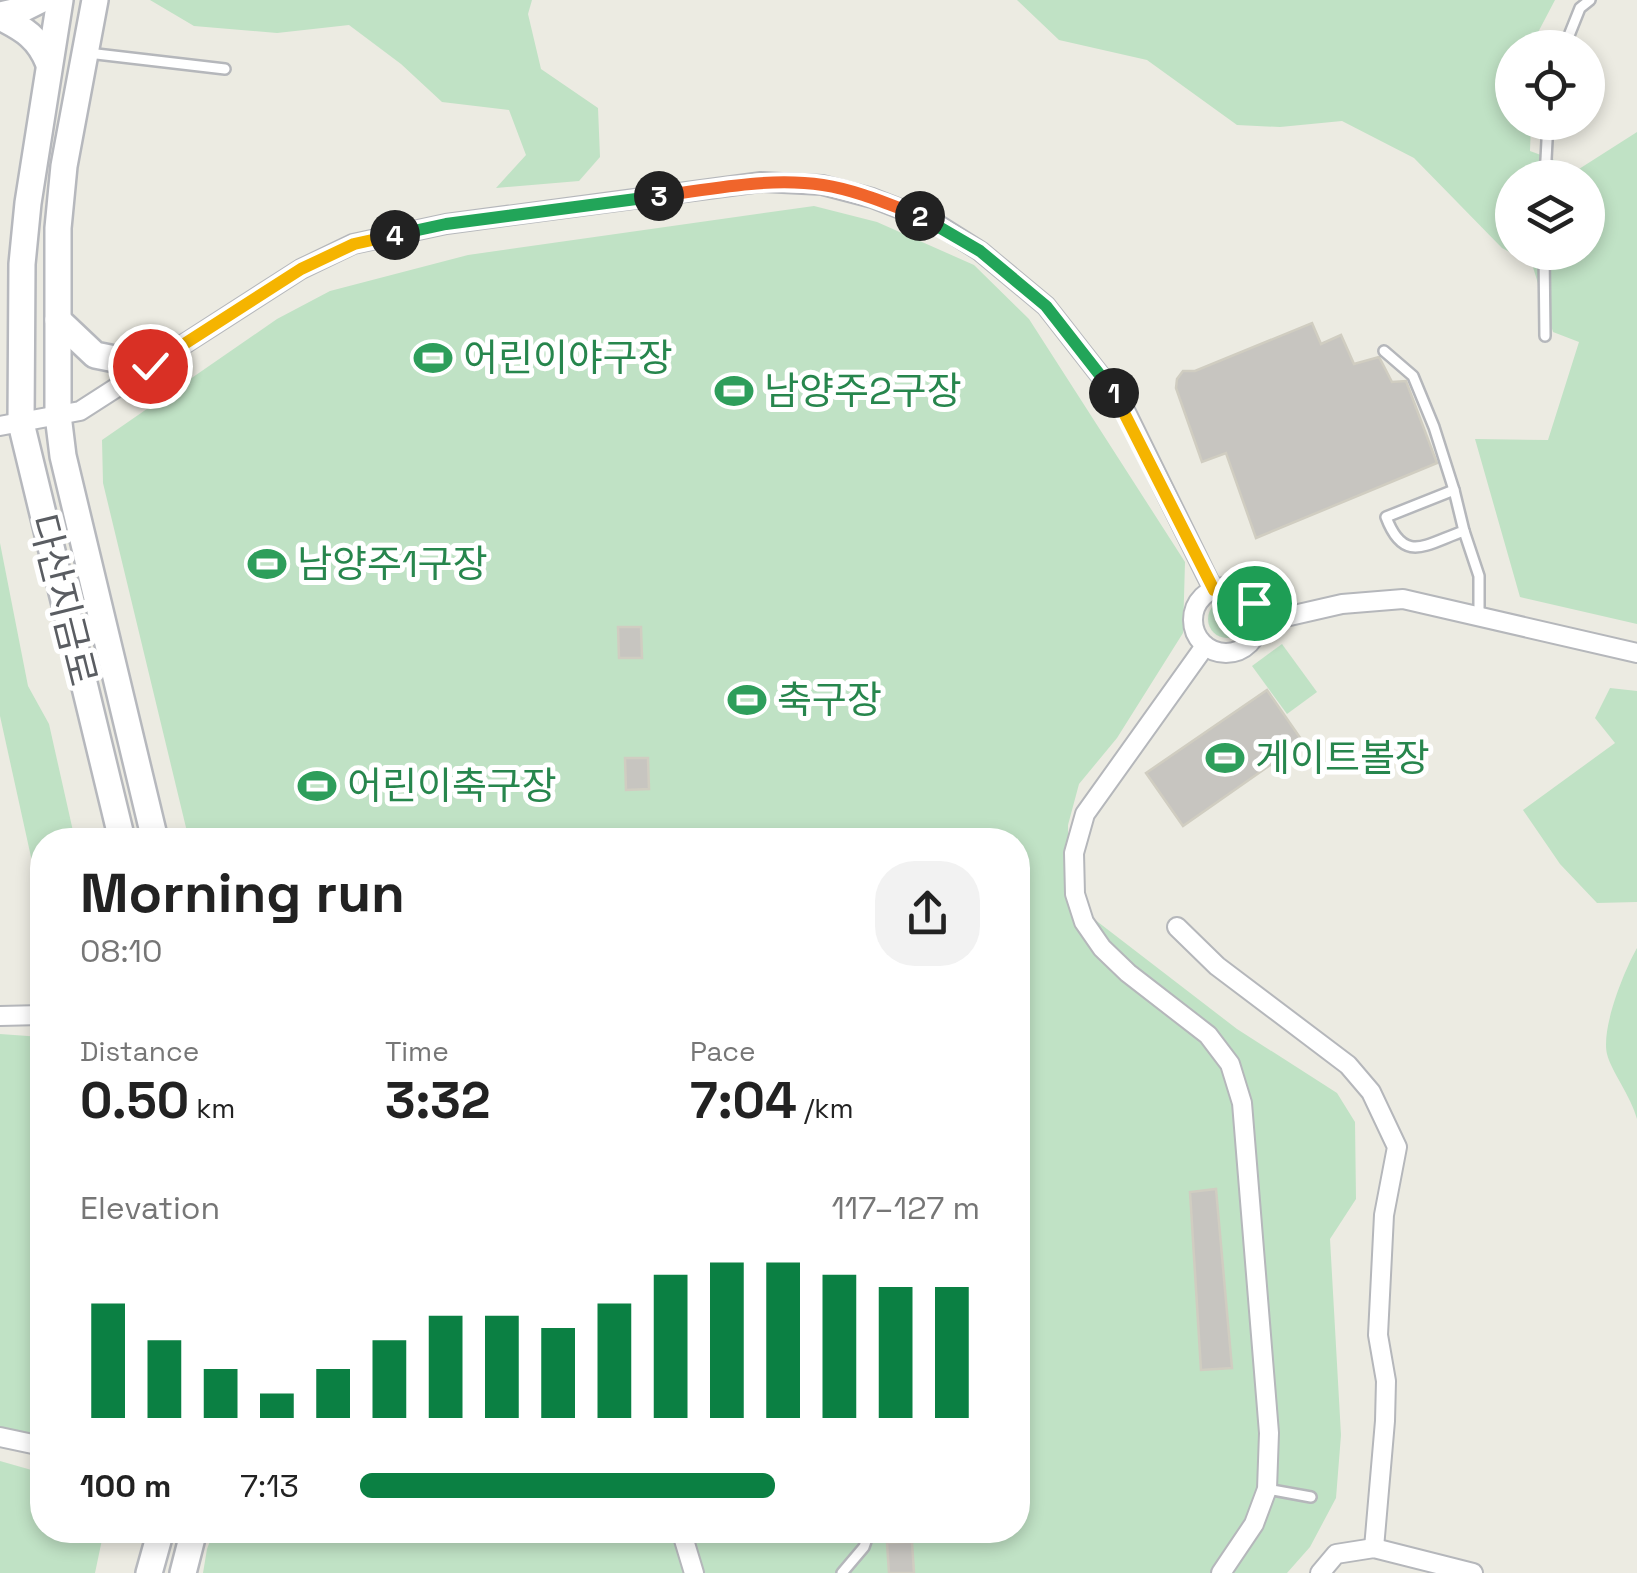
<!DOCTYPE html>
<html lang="en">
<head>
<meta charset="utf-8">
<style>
  body { margin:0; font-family:"Space Grotesk","Noto Sans KR",sans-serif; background:#f2f2f2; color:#222; height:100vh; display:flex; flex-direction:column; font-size:38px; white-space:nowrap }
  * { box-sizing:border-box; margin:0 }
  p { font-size:32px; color:#767676 }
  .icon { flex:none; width:55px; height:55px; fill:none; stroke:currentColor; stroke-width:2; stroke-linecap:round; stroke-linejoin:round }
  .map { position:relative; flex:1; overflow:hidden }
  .sheet { position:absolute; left:30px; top:828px; width:1000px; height:715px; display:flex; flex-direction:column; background:#fff; border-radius:40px; box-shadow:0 5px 15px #0003 }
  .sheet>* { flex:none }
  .fabs { position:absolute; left:1495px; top:30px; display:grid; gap:20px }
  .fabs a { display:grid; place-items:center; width:110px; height:110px; border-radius:50%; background:#fff; box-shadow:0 5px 15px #0003; font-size:50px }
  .pin { position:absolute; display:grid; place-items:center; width:85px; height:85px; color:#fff; margin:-42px; border:5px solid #fff; border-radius:50%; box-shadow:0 2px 10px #0007 }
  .km { position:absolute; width:50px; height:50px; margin:-25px; border-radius:50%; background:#222; color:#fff; font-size:28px; line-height:50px; text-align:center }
  .round { display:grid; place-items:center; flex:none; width:105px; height:105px; border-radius:40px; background:#f2f2f2 }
  .summary { display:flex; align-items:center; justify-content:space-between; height:170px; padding:0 50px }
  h1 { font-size:55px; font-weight:700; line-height:75px }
  .figures { display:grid; grid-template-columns:repeat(3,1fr); gap:15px; height:170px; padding:10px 50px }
  .figures div { display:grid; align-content:center }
  .figures b { font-size:50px; font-weight:700 }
  .figures small { font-size:28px; font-weight:400 }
  .figures p { font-size:28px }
  .chart { height:280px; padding:20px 50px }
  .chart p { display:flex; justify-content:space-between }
  .chart svg { width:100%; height:180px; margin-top:10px; stroke:#0b8043; stroke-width:6 }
  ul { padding:0 50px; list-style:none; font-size:32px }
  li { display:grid; grid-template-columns:160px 120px 1fr; align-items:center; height:75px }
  li i { height:25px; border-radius:12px; background:#0b8043 }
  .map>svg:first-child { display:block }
  .green { fill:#c0e2c5; fill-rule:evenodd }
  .building { fill:#c7c5c0; stroke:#d0cdc1; stroke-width:2.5 }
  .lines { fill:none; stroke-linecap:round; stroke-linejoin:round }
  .lane-casing { stroke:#b5b7bb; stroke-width:14 }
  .street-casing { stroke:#b5b7bb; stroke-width:22 }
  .secondary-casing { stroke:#b6b8bd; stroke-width:30 }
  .lane { stroke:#fff; stroke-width:9 }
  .street { stroke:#fff; stroke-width:18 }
  .secondary { stroke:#fff; stroke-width:25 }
  .split-1-casing { stroke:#fff; stroke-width:20 }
  .split-2-casing { stroke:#fff; stroke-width:20 }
  .split-3-casing { stroke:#fff; stroke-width:20 }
  .split-4-casing { stroke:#fff; stroke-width:20 }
  .split-5-casing { stroke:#fff; stroke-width:20 }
  .split-1 { stroke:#f5b400; stroke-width:12 }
  .split-2 { stroke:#22a559; stroke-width:12 }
  .split-3 { stroke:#f0652b; stroke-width:12 }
  .split-4 { stroke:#22a559; stroke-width:12 }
  .split-5 { stroke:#f5b400; stroke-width:12 }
  .labels { text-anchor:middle; stroke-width:10; stroke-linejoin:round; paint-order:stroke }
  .leisure-label { font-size:38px; fill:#27864d; stroke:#fff; text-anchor:start }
  .street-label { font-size:38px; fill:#5a5d62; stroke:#fff }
</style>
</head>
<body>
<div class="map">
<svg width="1637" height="1573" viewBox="0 0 1637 1573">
  <rect width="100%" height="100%" fill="#ecebe2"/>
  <!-- green -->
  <g class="green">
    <polygon points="150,0 532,0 528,14 541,69 598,108 600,157 579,181 496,188 526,155 509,110 442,102 401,64 349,25 277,33 194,26"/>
    <path d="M1017 0H1555L1534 40 1533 47 1512 48V122L1531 123 1530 151 1579 169 1637 132V624L1520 597 1475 439 1548 440 1579 342 1553 332 1532 264 1502 248 1414 158 1342 121 1280 127 1237 125 1147 60 1059 40ZM1512 178H1588V252H1512Z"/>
    <polygon points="814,206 877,222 974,265 1029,319 1185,562 1183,633 1117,738 1079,784 1068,825 1068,899 1237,1029 1337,1093 1355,1122 1356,1199 1330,1239 1341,1435 1336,1498 1310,1547 1287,1573 203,1573 207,1549 214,1530 1018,1530 1018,840 189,840 103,483 102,440 277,319 330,291 468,255"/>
    <polygon points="0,543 28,686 49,724 75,840 42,840 42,907 0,716"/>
    <circle cx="1227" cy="619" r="19"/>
    <polygon points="1282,644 1317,692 1287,714 1252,666"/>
    <polygon points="1610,688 1637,691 1637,902 1597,903 1560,864 1523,810 1615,743 1595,718"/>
    <path d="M1637 948V1119C1631 1096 1611 1071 1607 1054 1601 1028 1624 971 1637 948Z"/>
    <polygon points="0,1034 42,1037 42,1436 0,1427"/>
    <polygon points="0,1461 42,1473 42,1530 104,1530 95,1573 0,1573"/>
  </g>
  <!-- building -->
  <g class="building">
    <polygon points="1312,323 1321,344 1341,335 1354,364 1379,357 1392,382 1406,381 1437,463 1256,538 1226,453 1202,462 1176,388 1177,379 1183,371 1195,371"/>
    <polygon points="618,627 641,627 642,658 619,658"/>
    <polygon points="1267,690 1303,742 1183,826 1146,773"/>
    <polygon points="625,758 648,758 649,789 626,790"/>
    <polygon points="1216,1189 1232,1368 1201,1370 1190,1192"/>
    <polygon points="912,1542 914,1573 889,1573 887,1543"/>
  </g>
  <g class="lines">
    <!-- lane casing -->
    <g class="lane-casing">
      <g id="lane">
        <polyline points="1564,48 1580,8 1590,0"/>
        <polyline points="88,53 225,69"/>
        <polyline points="1545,178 1548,122"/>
        <polyline points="1544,252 1545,336"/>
        <polyline points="1384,351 1413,376 1434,427 1454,490"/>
        <path d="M1454 490 1464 531C1426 544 1404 565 1386 517Z"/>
        <polyline points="1464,531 1479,576 1479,616"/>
        <polyline points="1267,1489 1311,1497"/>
        <polyline points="842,1573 864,1547 870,1530"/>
      </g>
    </g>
    <!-- street casing -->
    <g class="street-casing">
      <g id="street">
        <polyline points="0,426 80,411 301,269 353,244 446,224 761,182 822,185 872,198 934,222 980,251 1046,306 1121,402 1213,589"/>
        <circle cx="1226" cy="620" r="33"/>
        <polyline points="1259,623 1342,604 1403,599 1637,653"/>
        <polyline points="1205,646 1085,814 1074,853 1075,894 1084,922 1102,948 1128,973 1208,1035 1230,1064 1242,1103 1269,1433 1267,1489 1254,1524 1221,1573"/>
        <polyline points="1177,927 1217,966 1348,1065 1371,1092 1397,1147 1384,1215 1378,1335 1386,1381 1385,1421 1374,1548"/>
        <polyline points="0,1016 42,1015"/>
        <polyline points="0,1437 42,1446"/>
        <polyline points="681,1530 694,1573"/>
        <polyline points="1320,1573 1336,1554 1374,1548 1473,1573"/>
      </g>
    </g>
    <!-- secondary casing -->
    <g class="secondary-casing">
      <g id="secondary">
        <polyline points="60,0 28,203 22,264 21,423 122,840"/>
        <polyline points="95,0 64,166 58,228 58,415 63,456 155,840"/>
        <polyline points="0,15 18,11 40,0"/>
        <path d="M0 17C24 29 39 38 49 64"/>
        <polyline points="58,320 95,355 150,366"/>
        <polyline points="149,1573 161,1530"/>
        <polyline points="183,1573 194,1530"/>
      </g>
    </g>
    <!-- lane -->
    <use href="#lane" class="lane"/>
    <!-- street -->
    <use href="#street" class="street"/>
    <!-- secondary -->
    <use href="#secondary" class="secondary"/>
  </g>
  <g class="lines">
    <!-- split-1 casing -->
    <g class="split-1-casing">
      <polyline id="split-1" points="1114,393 1214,590 1237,589 1254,603"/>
    </g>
    <!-- split-2 casing -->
    <g class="split-2-casing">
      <polyline id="split-2" points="920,216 980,251 1046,306 1114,393"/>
    </g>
    <!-- split-3 casing -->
    <g class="split-3-casing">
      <path id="split-3" d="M659 196C713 189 768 177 823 185 856 190 888 204 920 216"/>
    </g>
    <!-- split-4 casing -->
    <g class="split-4-casing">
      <polyline id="split-4" points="395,235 446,224 659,196"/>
    </g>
    <!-- split-5 casing -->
    <g class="split-5-casing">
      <polyline id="split-5" points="150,366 301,269 354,244 395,235"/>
    </g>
    <!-- split-1 -->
    <use href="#split-1" class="split-1"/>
    <!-- split-2 -->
    <use href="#split-2" class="split-2"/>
    <!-- split-3 -->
    <use href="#split-3" class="split-3"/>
    <!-- split-4 -->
    <use href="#split-4" class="split-4"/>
    <!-- split-5 -->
    <use href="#split-5" class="split-5"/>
  </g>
  <!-- icons -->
  <defs>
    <g id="stadium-bare" transform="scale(3)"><path d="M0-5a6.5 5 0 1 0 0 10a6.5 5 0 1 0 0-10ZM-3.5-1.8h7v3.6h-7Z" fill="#2e9e5b" stroke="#fff" stroke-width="2.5" paint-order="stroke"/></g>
  </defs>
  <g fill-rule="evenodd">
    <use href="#stadium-bare" x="433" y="358"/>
    <use href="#stadium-bare" x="734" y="391"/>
    <use href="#stadium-bare" x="267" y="564"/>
    <use href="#stadium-bare" x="747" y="700"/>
    <use href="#stadium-bare" x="1225" y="758"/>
    <use href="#stadium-bare" x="317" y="786"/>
  </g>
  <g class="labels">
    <!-- leisure labels -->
    <g class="leisure-label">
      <text x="463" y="371">어린이야구장</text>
      <text x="764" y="404">남양주2구장</text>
      <text x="297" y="577">남양주1구장</text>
      <text x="777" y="713">축구장</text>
      <text x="1255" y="771">게이트볼장</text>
      <text x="347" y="799">어린이축구장</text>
    </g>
    <!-- street labels -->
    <g class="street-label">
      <text transform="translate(63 600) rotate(76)" y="13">다산지금로</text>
    </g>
  </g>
</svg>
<div class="fabs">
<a><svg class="icon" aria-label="locate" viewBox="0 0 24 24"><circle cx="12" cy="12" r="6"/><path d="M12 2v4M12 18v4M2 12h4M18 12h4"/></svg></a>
<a><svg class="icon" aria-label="layers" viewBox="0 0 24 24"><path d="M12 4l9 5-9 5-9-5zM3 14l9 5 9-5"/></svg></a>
</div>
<div class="pin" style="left:1254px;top:603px;background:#1e9e55"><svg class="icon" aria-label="arrive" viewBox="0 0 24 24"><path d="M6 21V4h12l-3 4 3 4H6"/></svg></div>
<div class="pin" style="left:150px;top:366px;background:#d93025"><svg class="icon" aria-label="check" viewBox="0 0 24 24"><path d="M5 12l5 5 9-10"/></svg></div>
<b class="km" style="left:1114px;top:393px">1</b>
<b class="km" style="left:920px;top:216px">2</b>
<b class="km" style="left:659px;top:196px">3</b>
<b class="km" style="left:395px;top:235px">4</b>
<section class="sheet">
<div class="summary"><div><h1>Morning run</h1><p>08:10</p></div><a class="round"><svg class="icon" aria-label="share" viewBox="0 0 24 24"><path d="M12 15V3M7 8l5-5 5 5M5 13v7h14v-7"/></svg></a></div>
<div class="figures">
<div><p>Distance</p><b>0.50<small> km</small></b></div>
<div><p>Time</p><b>3:32</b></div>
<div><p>Pace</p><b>7:04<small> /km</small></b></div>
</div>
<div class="chart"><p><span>Elevation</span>117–127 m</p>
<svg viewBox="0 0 160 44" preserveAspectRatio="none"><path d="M5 44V16M15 44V25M25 44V32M35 44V38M45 44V32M55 44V25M65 44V19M75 44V19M85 44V22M95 44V16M105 44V9M115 44V6M125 44V6M135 44V9M145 44V12M155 44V12"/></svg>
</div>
<ul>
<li><b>100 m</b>7:13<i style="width:67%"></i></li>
</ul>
</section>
</div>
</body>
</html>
